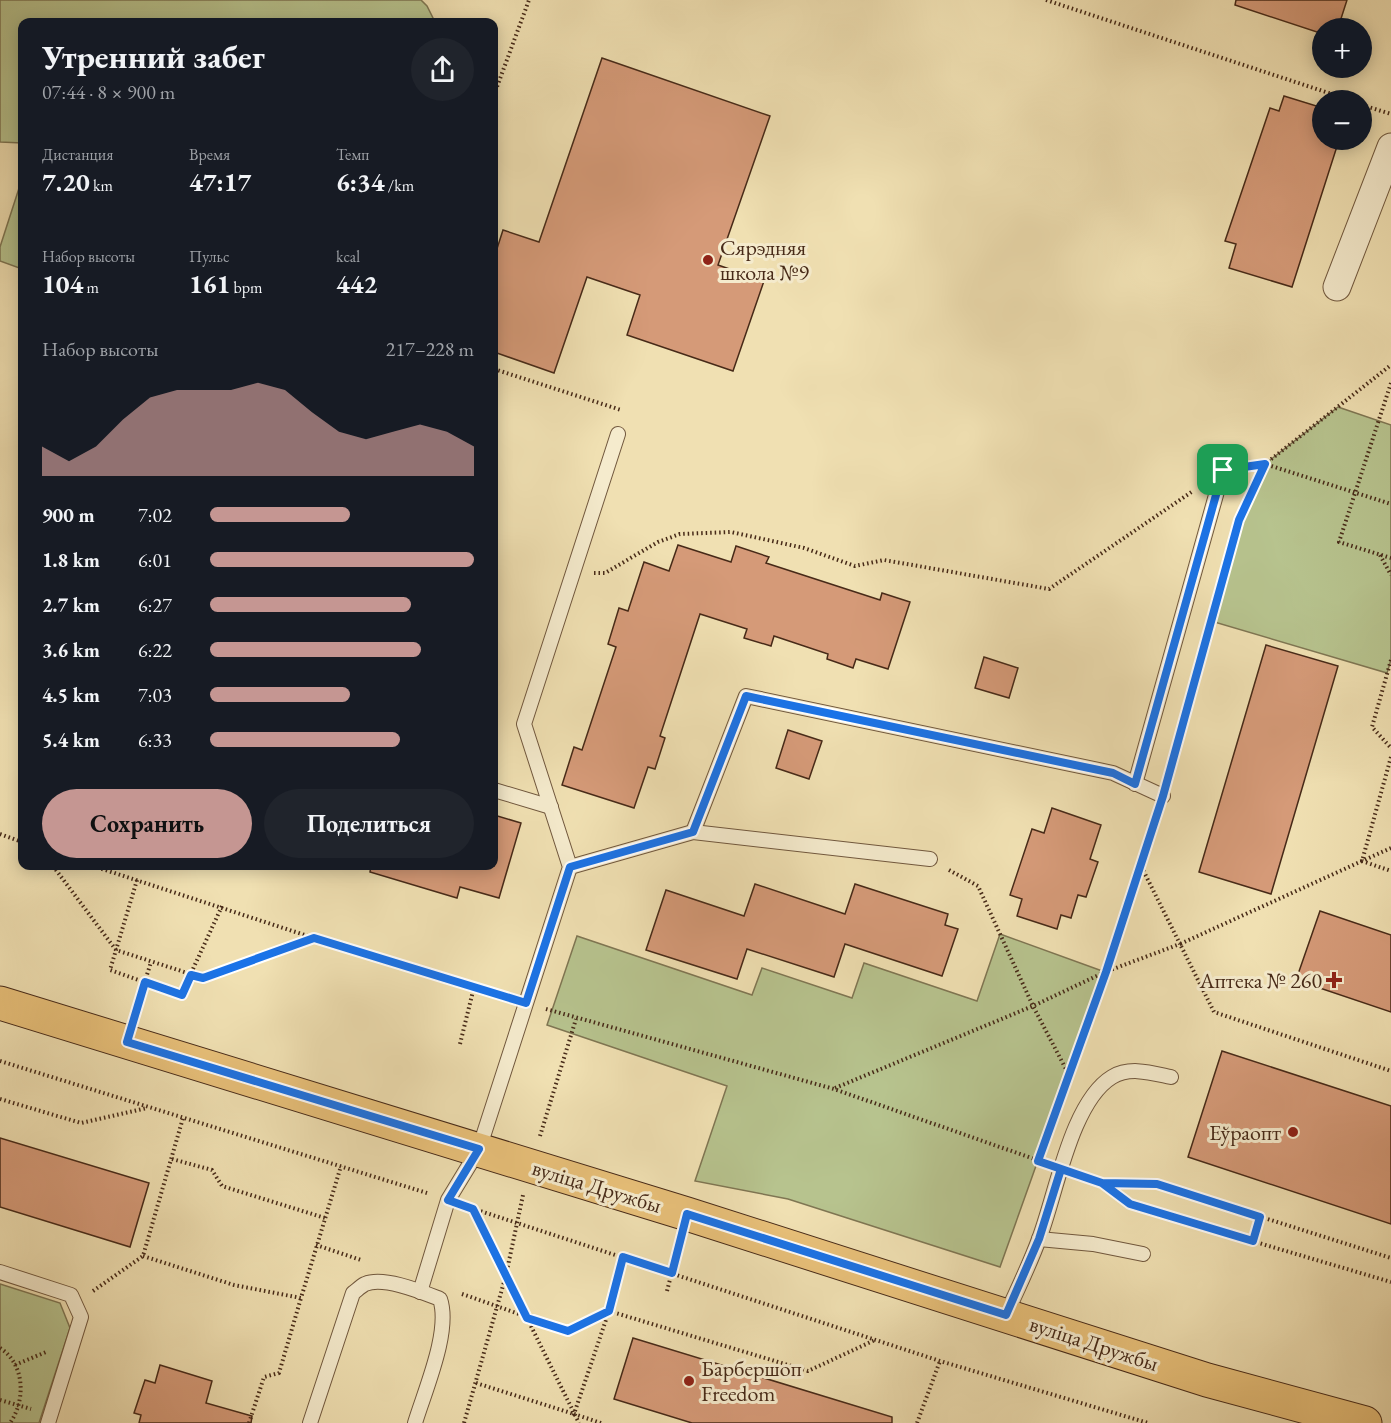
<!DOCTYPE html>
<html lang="ru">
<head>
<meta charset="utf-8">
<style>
  body { margin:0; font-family:"EB Garamond",serif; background:#20242c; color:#f1f3f6; height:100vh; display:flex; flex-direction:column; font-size:22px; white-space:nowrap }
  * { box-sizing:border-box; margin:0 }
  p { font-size:20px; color:#9ea1a6 }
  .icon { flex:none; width:33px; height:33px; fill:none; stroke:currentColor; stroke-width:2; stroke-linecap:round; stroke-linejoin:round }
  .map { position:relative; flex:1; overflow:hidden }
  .sheet { position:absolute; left:18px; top:18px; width:480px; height:852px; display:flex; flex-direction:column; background:#171b24; border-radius:12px; box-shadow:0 3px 15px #0003 }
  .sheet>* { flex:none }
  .fabs { position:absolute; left:1312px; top:18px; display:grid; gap:12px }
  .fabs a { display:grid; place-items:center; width:60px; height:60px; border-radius:50%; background:#171b24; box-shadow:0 3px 15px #0003; font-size:30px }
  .pin { position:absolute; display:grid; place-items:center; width:51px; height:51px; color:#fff; margin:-26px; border-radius:12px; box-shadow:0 3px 9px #0006 }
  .round { display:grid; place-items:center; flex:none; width:63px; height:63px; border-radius:32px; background:#20242c }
  .headline { display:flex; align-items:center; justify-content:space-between; height:102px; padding:0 24px }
  h1 { font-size:33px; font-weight:700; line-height:45px }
  .figures { display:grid; grid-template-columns:repeat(3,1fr); gap:9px; height:102px; padding:6px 24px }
  .figures div { display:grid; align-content:center }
  .figures b { font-size:26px; font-weight:700 }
  .figures small { font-size:16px; font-weight:400 }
  .figures p { font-size:16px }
  .chart { height:168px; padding:12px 24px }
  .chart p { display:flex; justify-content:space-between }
  .chart svg { width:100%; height:108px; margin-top:6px; fill:#c59692; opacity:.7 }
  .button { display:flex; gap:12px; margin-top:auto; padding:12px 24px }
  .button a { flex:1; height:69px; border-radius:36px; background:#c59692; color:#111; font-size:24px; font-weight:700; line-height:69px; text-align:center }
  .button a+a { background:#20242c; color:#f1f3f6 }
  ul { padding:0 24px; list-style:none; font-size:20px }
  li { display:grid; grid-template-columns:96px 72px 1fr; align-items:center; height:45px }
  li i { height:15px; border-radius:8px; background:#c59692 }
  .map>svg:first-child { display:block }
  .green { fill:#b7c38e; stroke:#7f7653; stroke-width:1.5 }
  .building { fill:#d59a78; stroke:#472a18; stroke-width:1.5 }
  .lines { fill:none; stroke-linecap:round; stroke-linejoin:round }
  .lane-casing { stroke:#71583e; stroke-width:16 }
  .street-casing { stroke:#71583e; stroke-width:29 }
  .primary-casing { stroke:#472a18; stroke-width:35 }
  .path { stroke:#472a18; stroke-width:4; stroke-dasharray:1.5 3; stroke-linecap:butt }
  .lane { stroke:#f5ebcd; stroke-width:14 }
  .street { stroke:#f5ebcd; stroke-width:27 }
  .primary { stroke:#e8c079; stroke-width:33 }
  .route-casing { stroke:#fff; stroke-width:12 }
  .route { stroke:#1a73e8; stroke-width:8 }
  .poi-dot { fill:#8f2418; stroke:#f5ebcd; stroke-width:2 }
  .labels { text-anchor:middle; stroke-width:6; stroke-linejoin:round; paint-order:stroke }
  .poi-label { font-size:22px; fill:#472a18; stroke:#f5ebcd; text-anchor:start }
  .street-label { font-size:22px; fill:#472a18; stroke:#f5ebcd }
</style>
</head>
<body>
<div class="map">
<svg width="1391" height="1423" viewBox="0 0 1391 1423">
  <rect width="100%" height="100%" fill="#f0e0b2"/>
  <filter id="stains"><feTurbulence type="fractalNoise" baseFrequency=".00333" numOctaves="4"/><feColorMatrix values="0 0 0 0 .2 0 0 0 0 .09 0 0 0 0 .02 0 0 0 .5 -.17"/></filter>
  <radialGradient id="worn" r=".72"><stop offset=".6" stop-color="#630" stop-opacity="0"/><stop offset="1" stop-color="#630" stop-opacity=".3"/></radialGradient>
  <!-- green -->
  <g class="green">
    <polygon points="0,0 421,0 427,6 435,22 22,22 22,143 0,142"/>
    <polygon points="22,179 22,269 0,261 0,247"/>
    <polygon points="1338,407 1391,425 1391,660 1387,673 1211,621 1239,520 1265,464"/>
    <polygon points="1000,934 1105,972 1000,1267 788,1199 695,1181 727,1086 547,1025 577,936 752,995 762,968 852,998 864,963 977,1001"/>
    <polygon points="0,1284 60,1303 70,1328 39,1423 0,1423"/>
  </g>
  <!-- building -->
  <g class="building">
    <polygon points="1236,0 1347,0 1338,28 1323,28 1323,34 1235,5"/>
    <polygon points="602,58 770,116 718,265 764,281 733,371 627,335 640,295 587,277 554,373 494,352 494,258 503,230 539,242"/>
    <polygon points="1284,96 1323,108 1323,140 1339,140 1292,287 1229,268 1236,244 1225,241 1270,108 1279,111"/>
    <polygon points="678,545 731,562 736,546 769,557 766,563 880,600 882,593 910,602 888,669 856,659 853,668 827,659 828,654 774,636 771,646 744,638 747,629 700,614 660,736 665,738 655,769 648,767 634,808 562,785 574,747 582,750 616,647 608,644 619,608 628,611 644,562 669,571"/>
    <polygon points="1266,645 1338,666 1271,894 1199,872"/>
    <polygon points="984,657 1018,668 1009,698 975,688"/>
    <polygon points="788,730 822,741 809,779 776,768"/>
    <polygon points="1052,808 1101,825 1090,859 1098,862 1086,897 1078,895 1071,918 1061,915 1057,929 1017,916 1022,899 1010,895 1032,829 1044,833"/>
    <polygon points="494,815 521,823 499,898 460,887 457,898 370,872 371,866 494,866"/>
    <polygon points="755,884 845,914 855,884 948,914 945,925 958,929 942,976 845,944 834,977 747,949 737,979 646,950 666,890 744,916"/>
    <polygon points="1320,911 1391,935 1391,1012 1296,980"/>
    <polygon points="1222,1051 1391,1106 1391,1224 1188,1157"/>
    <polygon points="0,1138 149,1183 130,1247 0,1207"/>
    <polygon points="633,1338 892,1417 892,1423 692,1423 614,1399"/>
    <polygon points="160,1365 212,1381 206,1403 252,1416 251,1423 139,1423 141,1415 134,1413 145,1380 155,1383"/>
  </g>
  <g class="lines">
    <!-- lane casing -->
    <g class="lane-casing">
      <g id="lane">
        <polyline points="1135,784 1223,470"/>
        <polyline points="494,790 551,807"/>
        <polyline points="693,832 746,696 1113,773 1163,796"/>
        <polyline points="570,867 693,832 930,859"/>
        <polyline points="1039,1239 1093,1244 1143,1254"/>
        <polyline points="0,1272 71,1295 81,1317 48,1423"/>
        <polyline points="420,1292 448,1200 479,1149 570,867 524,724 618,434"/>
        <path d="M1006 1315C1017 1290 1030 1264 1039 1239 1056 1195 1071 1102 1112 1077 1130 1066 1152 1073 1171 1077"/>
        <path d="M310 1423 353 1293C357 1290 361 1286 365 1284 384 1276 422 1292 440 1299 451 1331 425 1390 415 1423"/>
      </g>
    </g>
    <!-- street casing -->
    <g class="street-casing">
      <polyline id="street" points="1337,287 1391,147"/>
    </g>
    <!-- primary casing -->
    <g class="primary-casing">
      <polyline id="primary" points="0,1003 687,1214 1207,1380 1365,1423"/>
    </g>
    <!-- path -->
    <g class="path">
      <polyline points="1046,0 1350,100"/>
      <polyline points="494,95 529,0"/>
      <polyline points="1362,105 1391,114"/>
      <polyline points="494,369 621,410"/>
      <polyline points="1391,383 1339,542 1391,558"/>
      <polyline points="1245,467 1265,464 1391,504"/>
      <polyline points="1380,555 1391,575"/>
      <polyline points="594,573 605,573 658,542 680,534 731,532 804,548 855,566 884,560 1049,589 1193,491"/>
      <polyline points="1391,660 1372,727 1391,748"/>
      <polyline points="1391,757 1362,861 1180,944 1214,1012 1391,1071"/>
      <polyline points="1169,774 1239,520 1265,464 1391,365"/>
      <polyline points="0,834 22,842"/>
      <polyline points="1391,848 1362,861 1391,871"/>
      <polyline points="53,866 116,950 203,978 313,939"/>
      <polyline points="93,866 314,938 504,996"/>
      <polyline points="949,870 978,886 1033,1006 1068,1073"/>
      <polyline points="137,880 110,970 181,995 222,906"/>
      <polyline points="546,1009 834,1089 1040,1161"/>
      <polyline points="135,1013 151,962"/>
      <polyline points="460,1044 474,987"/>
      <polyline points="0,1061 427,1193"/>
      <polyline points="835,1088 1033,1006 1105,972 1180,944 1140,864"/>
      <polyline points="0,1099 81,1123 147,1108"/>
      <polyline points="1054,1115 1105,972 1157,815"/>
      <polyline points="540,1136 576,1019"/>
      <polyline points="172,1159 212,1170 222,1186 325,1218"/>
      <polyline points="1081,1176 1102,1183 1157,1184 1391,1258"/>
      <polyline points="1103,1183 1130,1205 1391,1282"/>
      <polyline points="468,1207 940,1361 1148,1423"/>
      <polyline points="473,1209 579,1423"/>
      <polyline points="1253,1241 1260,1217"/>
      <polyline points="316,1245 361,1260"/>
      <polyline points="143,1256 234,1285 301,1298 341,1166"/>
      <polyline points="93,1291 143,1256 183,1118"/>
      <polyline points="667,1291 679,1245"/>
      <polyline points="462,1294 568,1331 609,1311 808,1371 875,1340"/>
      <path d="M0 1348C25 1364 26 1400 10 1423"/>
      <polyline points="15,1365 46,1352"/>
      <polyline points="476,1383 574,1414"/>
      <polyline points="0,1400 31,1409"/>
      <polyline points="249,1423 264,1377 279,1373 301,1298"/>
      <polyline points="464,1423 506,1275 523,1195"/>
      <polyline points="601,1423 574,1414 609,1311 623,1257"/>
      <polyline points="917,1423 940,1361"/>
    </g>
    <!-- lane -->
    <use href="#lane" class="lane"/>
    <!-- street -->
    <use href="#street" class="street"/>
    <!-- primary -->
    <use href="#primary" class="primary"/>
  </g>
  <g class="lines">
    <!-- route casing -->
    <g class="route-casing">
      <polyline id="route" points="1223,470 1135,784 1113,773 746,696 693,832 570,867 526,1003 314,938 203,978 191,975 182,995 145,982 127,1042 479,1149 448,1200 473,1209 527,1318 568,1331 609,1311 623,1257 672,1273 687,1214 1006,1315 1039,1239 1061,1169 1102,1183 1157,1184 1260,1217 1253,1241 1130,1204 1102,1183 1038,1161 1106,972 1163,796 1239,520 1265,464 1223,470"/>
    </g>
    <!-- route -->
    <use href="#route" class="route"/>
  </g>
  <!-- markers -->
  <g class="poi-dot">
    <circle cx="708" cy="260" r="6"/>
    <path d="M1331 971h6v6h6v6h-6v6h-6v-6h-6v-6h6z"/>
    <circle cx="1293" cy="1132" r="6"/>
    <circle cx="689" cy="1381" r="6"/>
  </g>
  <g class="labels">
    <!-- poi labels -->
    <g class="poi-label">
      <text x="720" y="255">Сярэдняя<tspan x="720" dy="25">школа №9</tspan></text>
      <text x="1322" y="988" text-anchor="end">Аптека № 260</text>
      <text x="1281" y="1140" text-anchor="end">Еўраопт</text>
      <text x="701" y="1376">Барбершоп<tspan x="701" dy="25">Freedom</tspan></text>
    </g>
    <!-- street labels -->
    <g class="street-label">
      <text transform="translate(597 1186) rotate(17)" y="8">вуліца Дружбы</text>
      <text transform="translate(1094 1343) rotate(18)" y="8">вуліца Дружбы</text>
    </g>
  </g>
  <rect width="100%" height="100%" filter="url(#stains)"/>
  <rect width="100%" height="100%" fill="url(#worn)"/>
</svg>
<div class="fabs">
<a>+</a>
<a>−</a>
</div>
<div class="pin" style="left:1223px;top:470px;background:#1e9e55"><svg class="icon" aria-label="arrive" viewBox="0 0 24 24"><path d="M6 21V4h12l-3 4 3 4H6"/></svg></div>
<section class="sheet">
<div class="headline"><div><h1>Утренний забег</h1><p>07:44 · 8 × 900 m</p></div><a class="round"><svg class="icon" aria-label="share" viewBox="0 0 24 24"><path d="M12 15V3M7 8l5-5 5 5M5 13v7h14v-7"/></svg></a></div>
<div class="figures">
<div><p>Дистанция</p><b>7.20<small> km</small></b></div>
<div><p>Время</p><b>47:17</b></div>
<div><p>Темп</p><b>6:34<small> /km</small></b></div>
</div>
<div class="figures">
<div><p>Набор высоты</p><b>104<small> m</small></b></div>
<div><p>Пульс</p><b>161<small> bpm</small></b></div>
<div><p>kcal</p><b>442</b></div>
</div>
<div class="chart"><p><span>Набор высоты</span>217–228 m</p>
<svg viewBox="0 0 160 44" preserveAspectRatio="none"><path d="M0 44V32L10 38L20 32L30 21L40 12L50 9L60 9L70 9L80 6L90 9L100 18L110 26L120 29L130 26L140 23L150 26L160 32V44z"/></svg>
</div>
<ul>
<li><b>900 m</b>7:02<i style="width:53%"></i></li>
<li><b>1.8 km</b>6:01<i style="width:100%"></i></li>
<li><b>2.7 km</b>6:27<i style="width:76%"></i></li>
<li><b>3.6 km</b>6:22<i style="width:80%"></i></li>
<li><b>4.5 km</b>7:03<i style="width:53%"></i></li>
<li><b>5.4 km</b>6:33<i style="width:72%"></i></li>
</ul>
<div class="button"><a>Сохранить</a><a>Поделиться</a></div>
</section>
</div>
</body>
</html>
